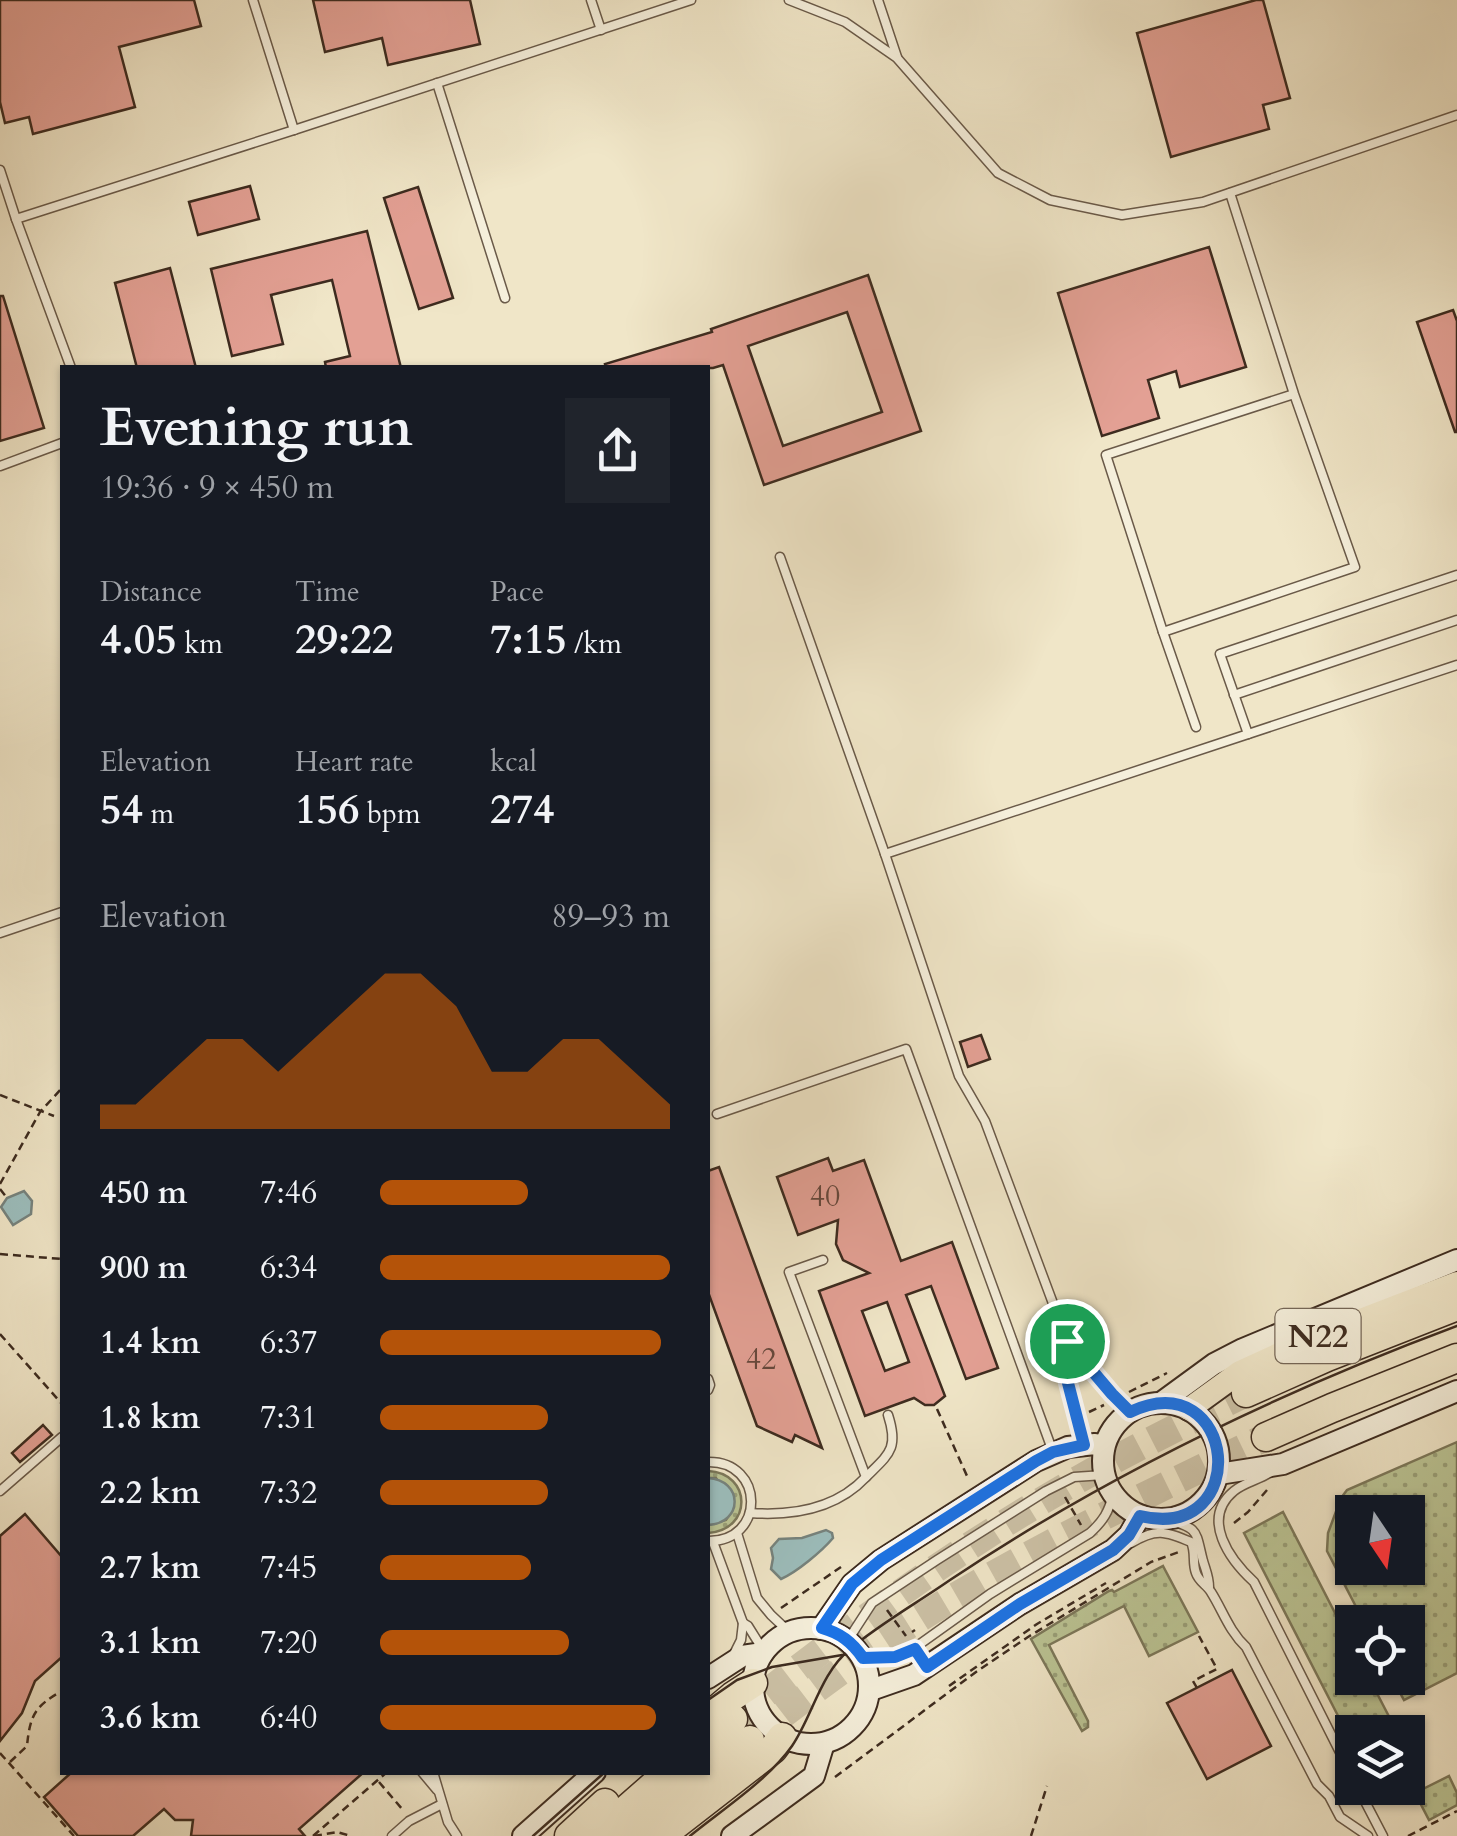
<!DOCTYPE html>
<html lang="en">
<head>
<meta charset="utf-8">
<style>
  body { margin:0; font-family:Cardo,serif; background:#20242c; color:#f1f3f6; height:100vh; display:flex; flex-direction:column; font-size:38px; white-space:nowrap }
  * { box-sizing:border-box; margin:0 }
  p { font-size:32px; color:#9ea1a6 }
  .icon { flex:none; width:55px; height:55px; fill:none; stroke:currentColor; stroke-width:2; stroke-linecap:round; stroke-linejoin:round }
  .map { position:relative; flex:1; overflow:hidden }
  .panel { position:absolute; left:60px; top:365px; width:650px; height:1410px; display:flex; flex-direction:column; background:#171b24; border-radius:0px; box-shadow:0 2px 8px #0004 }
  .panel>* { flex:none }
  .needle { width:65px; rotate:167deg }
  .tools { position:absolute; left:1335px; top:1495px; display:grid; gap:20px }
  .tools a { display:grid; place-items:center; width:90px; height:90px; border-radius:0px; background:#171b24; box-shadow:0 2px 8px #0004; font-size:50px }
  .pin { position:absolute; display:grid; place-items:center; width:85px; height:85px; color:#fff; margin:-42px; border:5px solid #fff; border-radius:50%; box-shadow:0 2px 10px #0007 }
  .round { display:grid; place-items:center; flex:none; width:105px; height:105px; border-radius:0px; background:#20242c }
  .head { display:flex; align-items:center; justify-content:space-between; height:170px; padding:0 40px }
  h1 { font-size:55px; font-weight:600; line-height:75px }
  .figures { display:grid; grid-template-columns:repeat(3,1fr); gap:15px; height:170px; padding:10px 40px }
  .figures div { display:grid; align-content:center }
  .figures b { font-size:42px; font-weight:600 }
  .figures small { font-size:28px; font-weight:400 }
  .figures p { font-size:28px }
  .chart { height:280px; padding:20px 40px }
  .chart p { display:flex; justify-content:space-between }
  .chart svg { width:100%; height:180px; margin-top:10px; fill:#b45309; opacity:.7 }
  ul { padding:0 40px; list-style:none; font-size:32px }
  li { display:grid; grid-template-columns:160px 120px 1fr; align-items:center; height:75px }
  li i { height:25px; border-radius:12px; background:#b45309 }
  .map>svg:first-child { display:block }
  .grass { fill:url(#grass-dots); stroke:#7c785a; stroke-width:2.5; fill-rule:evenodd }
  .water { fill:#9cbebd; stroke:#76837e; stroke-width:2.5 }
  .building { fill:#e3a094; stroke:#3d2b1f; stroke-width:2.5; fill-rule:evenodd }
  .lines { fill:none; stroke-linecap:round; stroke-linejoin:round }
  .highway-tunnel { stroke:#ccc1a6; stroke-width:28; stroke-dasharray:28 14; stroke-linecap:butt }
  .lane-casing { stroke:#6a5a49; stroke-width:11 }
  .secondary-casing { stroke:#3d2b1f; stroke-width:24 }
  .primary-casing { stroke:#3d2b1f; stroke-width:26 }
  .highway-casing { stroke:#3d2b1f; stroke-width:31 }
  .path { stroke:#3d2b1f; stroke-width:2.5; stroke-dasharray:8 5; stroke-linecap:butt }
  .lane { stroke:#f5efdb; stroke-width:8 }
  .secondary { stroke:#f5efdb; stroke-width:20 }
  .primary { stroke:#f0e6c8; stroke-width:22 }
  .highway { stroke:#f0e6c8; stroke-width:28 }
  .tram { stroke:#3d2b1f; stroke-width:2.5 }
  .route-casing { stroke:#fff; stroke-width:20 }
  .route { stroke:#1a73e8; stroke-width:12 }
  .labels { text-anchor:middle; stroke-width:8; stroke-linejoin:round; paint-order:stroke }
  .number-label { font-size:30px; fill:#66483c }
  .shield { fill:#f5efdb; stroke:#746657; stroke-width:2.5 }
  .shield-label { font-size:32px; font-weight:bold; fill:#3d2b1f }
</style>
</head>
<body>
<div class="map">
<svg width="1457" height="1836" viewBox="0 0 1457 1836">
  <defs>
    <pattern id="grass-dots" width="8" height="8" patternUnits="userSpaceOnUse" patternTransform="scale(2.5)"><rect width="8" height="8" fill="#bbc494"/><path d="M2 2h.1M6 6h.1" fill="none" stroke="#999f78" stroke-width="1.8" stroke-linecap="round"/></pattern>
  </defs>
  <rect width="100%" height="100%" fill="#f0e6c8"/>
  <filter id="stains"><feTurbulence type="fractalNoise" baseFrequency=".002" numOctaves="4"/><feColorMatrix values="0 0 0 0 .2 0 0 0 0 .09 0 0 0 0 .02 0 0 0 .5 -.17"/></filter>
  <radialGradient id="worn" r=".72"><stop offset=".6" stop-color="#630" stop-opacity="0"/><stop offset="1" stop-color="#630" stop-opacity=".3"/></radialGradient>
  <!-- grass -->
  <g class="grass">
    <path d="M1457 1442V1673L1404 1700 1392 1678H1408V1622H1364L1327 1551 1328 1533 1341 1498 1347 1490ZM1352 1512H1408V1568H1352Z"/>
    <path d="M708 1471C752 1473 753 1530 708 1533V1525L726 1520 734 1507 716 1478H708Z"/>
    <polygon points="1283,1512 1352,1646 1352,1678 1369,1678 1397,1732 1352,1732 1352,1743 1244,1533"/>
    <polygon points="1163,1566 1198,1632 1149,1656 1124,1606 1049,1645 1088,1721 1088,1727 1082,1731 1031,1639 1109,1591 1112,1590 1114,1592"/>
    <polygon points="1449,1776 1457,1793 1457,1805 1429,1820 1415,1793"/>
  </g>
  <!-- water -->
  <g class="water">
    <polygon points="24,1191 32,1201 31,1214 13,1225 1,1207 7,1198"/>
    <path d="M708 1478C743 1480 744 1523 708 1525Z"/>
    <path d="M826 1530 832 1533 833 1538C822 1551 797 1572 781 1579L771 1569 773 1558 771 1548 779 1539 802 1538Z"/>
  </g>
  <!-- building -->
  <g class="building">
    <polygon points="0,0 194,0 201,26 119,47 135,107 33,134 29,117 5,123 0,102"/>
    <polygon points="313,0 470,0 480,44 388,65 382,38 325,52"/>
    <polygon points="1256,0 1263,0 1290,98 1263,105 1269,129 1171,157 1137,33"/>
    <polygon points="250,186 259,219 198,235 189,202"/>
    <polygon points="418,187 453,298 419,309 384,198"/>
    <polygon points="367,231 401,368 326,368 325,362 350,356 332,280 271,295 283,344 232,356 211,269"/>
    <polygon points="1209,247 1246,367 1180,387 1176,371 1148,380 1159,418 1102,436 1058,293"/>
    <polygon points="170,268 196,368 137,368 115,283"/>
    <path d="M868 275 921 431 764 485 723 365 713 368H606L605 364 712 332 711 329ZM847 312 882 412 783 446 748 346Z"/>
    <polygon points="0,296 3,296 44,428 0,441"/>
    <polygon points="1453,310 1457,321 1457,432 1455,432 1417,322"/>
    <polygon points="981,1035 990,1059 968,1067 960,1042"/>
    <path d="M828 1158 833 1171 864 1160 901 1261 952 1242 998 1368 966 1379 931 1286 906 1295 945 1396 934 1405H925L914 1398 865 1416 819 1291 869 1273 843 1260 836 1244 838 1220 798 1235 777 1177ZM887 1302 909 1362 885 1371 862 1311Z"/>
    <polygon points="719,1167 822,1448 795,1435 792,1442 757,1426 708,1292 708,1171"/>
    <polygon points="43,1425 52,1435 20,1462 12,1453"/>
    <polygon points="25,1514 62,1557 62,1657 35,1681 22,1713 0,1741 0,1536"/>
    <polygon points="1232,1670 1271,1746 1207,1779 1167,1703"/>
    <polygon points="72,1772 364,1772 299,1829 305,1836 191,1836 193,1820 175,1820 164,1809 133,1836 78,1836 44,1797"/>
  </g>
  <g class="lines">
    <!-- highway-tunnel -->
    <g class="highway-tunnel">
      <path d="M733 1719C846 1630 964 1543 1090 1473 1141 1445 1193 1419 1246 1393"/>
      <path d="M750 1740C786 1712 822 1684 859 1658 986 1570 1128 1504 1266 1437"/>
    </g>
    <!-- lane casing -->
    <g class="lane-casing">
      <g id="lane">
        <polyline points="253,0 294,130"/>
        <polyline points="591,0 601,30"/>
        <polyline points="789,0 845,22 897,58 998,173 1050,200 1122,215 1203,202 1457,115"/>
        <polyline points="878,0 897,57"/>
        <polyline points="437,83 505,298"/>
        <polyline points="0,170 16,219 294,130 691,0"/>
        <polyline points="1230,193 1294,394 1355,567 1163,632 1106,455 1294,394"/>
        <polyline points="16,219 71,368"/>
        <polyline points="0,466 62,443"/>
        <polyline points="780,557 885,854 959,1076 985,1121 1067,1341 1112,1394 1129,1412"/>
        <polyline points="1163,632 1196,727"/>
        <polyline points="1234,695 1457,620"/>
        <polyline points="1248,734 1220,654 1457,575"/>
        <polyline points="885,854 1457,665"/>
        <polyline points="0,933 62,912"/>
        <polyline points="717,1114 906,1049 1053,1452"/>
        <polyline points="1067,1341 1068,1383 1084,1445"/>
        <polyline points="708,1379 710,1385 708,1390"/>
        <path d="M708 1462C765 1461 766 1542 708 1541"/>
        <path d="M1271 1472C1259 1480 1245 1482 1234 1491 1200 1519 1230 1560 1254 1582L1352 1776"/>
        <path d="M866 1477C889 1454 899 1449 888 1415"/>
        <polyline points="0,1491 62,1437"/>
        <path d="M750 1513C792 1516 836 1509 866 1477L789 1272 823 1260"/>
        <path d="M1166 1519C1200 1529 1195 1530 1203 1561 1206 1571 1209 1577 1209 1587"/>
        <polyline points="737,1533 757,1598 771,1615 788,1631"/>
        <polyline points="713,1542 743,1623 748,1626 763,1650"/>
        <path d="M1131 1543C1156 1528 1165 1531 1191 1542 1196 1552 1192 1563 1196 1573 1199 1582 1207 1585 1211 1592 1223 1611 1229 1631 1246 1647L1317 1784 1329 1796 1340 1817 1368 1836"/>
        <polyline points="848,1640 872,1603 937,1560 1046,1491 1074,1477 1104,1475"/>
        <polyline points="734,1654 741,1640 743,1623"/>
        <path d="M863 1658 906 1654 990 1594 1090 1533C1103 1521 1109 1512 1113 1494"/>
        <polyline points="422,1772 437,1790"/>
        <polyline points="433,1772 448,1822 457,1836"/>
        <polyline points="1358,1788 1383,1836"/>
        <polyline points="392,1836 409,1821 442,1804"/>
      </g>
    </g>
    <!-- secondary casing -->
    <g class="secondary-casing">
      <g id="secondary">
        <polyline points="1162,1402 1214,1364 1243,1349 1457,1260"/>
        <circle cx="1161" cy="1461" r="58"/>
        <polyline points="1219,1474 1283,1464 1457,1391"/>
        <circle cx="811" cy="1686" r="58"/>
        <polyline points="821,1629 852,1584 881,1560 1036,1461 1068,1447 1095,1444 1104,1448"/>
        <polyline points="708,1678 742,1656 763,1653"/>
        <polyline points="871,1690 914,1675 1020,1604 1113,1550 1129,1535 1140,1516"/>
        <polyline points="523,1836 595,1772"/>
        <polyline points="732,1836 814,1776 824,1743"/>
      </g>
    </g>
    <!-- primary casing -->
    <g class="primary-casing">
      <polyline id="primary" points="1189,1409 1240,1372 1314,1338 1457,1283"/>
    </g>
    <!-- highway casing -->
    <g class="highway-casing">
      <g id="highway">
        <polyline points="1246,1393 1327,1357 1457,1306"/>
        <polyline points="1266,1437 1332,1408 1457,1358"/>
        <polyline points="708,1717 733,1696 753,1683"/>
        <polyline points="708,1741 733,1719"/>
        <polyline points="708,1771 750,1740"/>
        <polyline points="569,1836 605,1803"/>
        <polyline points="596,1836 669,1772"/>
        <polyline points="627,1836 705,1772"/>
        <polyline points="661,1836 773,1749 782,1737"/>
      </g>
    </g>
    <!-- path -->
    <g class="path">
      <polyline points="0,1095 54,1116"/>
      <polyline points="0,1184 40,1112 62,1088"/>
      <polyline points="0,1189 7,1198"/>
      <polyline points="0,1254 62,1259"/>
      <polyline points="0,1334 62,1404"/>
      <polyline points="1129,1392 1167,1373"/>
      <polyline points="937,1409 967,1476"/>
      <polyline points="1089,1412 1104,1405"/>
      <polyline points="1065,1497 1081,1525"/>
      <polyline points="1234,1523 1248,1512 1267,1490"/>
      <polyline points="781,1608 841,1567"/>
      <polyline points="887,1610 906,1636"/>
      <polyline points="912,1632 915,1630"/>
      <polyline points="949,1686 1037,1624 1106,1583"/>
      <polyline points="1197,1688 1193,1681 1217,1669 1199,1636"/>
      <polyline points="0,1753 74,1836"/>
      <path d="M10 1762 27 1746C30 1715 35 1706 62 1691"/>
      <polyline points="835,1777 976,1672 1028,1637 1151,1562 1179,1552"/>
      <polyline points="379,1782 403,1810"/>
      <polyline points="313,1836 387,1772"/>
      <polyline points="314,1836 337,1832 351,1836"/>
      <polyline points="1031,1836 1047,1786"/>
      <polyline points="1408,1836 1457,1811"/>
    </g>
    <!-- lane -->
    <use href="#lane" class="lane"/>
    <!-- secondary -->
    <use href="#secondary" class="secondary"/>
    <!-- primary -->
    <use href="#primary" class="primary"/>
    <!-- highway -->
    <use href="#highway" class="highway"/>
    <!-- tram -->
    <g class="tram">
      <polyline points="708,1700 737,1680 772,1667 848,1654"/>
      <polyline points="533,1836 605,1772"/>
      <path d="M690 1836C723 1809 768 1780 792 1746 813 1715 820 1674 850 1649 881 1623 917 1603 950 1580 1107 1475 1280 1392 1457 1326"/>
    </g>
  </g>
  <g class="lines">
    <!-- route casing -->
    <g class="route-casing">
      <path id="route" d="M1067 1341 1112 1394 1130 1412C1237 1362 1254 1543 1140 1516L1129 1535 1113 1550 1020 1604 927 1667 915 1649 895 1657 863 1658C852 1642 840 1633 822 1628L852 1584 881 1560 1036 1461 1053 1452 1084 1445 1068 1383Z"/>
    </g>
    <!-- route -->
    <use href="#route" class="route"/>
  </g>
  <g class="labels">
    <!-- number labels -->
    <g class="number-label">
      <text x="825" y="1206">40</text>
      <text x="761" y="1369">42</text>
    </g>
    <!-- shield labels -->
    <rect class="shield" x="1275.5" y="1309" width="85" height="54" rx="8"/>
    <g class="shield-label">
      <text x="1318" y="1347">N22</text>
    </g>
  </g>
  <rect width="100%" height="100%" filter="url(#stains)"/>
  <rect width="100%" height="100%" fill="url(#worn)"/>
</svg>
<div class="tools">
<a><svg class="needle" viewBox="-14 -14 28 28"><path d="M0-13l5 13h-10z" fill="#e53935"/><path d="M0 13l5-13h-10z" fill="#9ea1a6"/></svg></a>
<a><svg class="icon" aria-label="locate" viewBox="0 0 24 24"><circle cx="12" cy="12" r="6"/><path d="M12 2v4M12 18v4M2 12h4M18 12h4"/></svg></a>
<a><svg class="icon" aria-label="layers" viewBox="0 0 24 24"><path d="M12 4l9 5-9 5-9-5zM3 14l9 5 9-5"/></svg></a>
</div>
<div class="pin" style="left:1067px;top:1341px;background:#1e9e55"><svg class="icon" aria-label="arrive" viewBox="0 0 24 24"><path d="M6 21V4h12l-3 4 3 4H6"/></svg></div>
<section class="panel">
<div class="head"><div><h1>Evening run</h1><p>19:36 · 9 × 450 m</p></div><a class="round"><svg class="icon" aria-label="share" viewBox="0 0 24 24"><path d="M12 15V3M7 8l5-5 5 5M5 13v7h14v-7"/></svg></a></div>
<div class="figures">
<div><p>Distance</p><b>4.05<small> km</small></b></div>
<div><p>Time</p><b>29:22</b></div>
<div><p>Pace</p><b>7:15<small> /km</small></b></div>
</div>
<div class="figures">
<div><p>Elevation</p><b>54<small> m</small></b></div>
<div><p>Heart rate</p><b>156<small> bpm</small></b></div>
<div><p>kcal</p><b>274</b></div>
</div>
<div class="chart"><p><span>Elevation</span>89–93 m</p>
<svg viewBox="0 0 160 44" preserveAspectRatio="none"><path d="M0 44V38L10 38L20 30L30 22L40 22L50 30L60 22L70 14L80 6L90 6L100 14L110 30L120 30L130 22L140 22L150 30L160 38V44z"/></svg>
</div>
<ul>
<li><b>450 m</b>7:46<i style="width:51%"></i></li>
<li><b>900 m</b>6:34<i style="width:100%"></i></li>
<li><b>1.4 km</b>6:37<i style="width:97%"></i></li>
<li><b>1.8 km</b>7:31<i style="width:58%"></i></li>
<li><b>2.2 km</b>7:32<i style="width:58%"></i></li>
<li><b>2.7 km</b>7:45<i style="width:52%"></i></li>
<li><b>3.1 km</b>7:20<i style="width:65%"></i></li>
<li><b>3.6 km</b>6:40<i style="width:95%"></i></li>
</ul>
</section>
</div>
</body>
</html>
